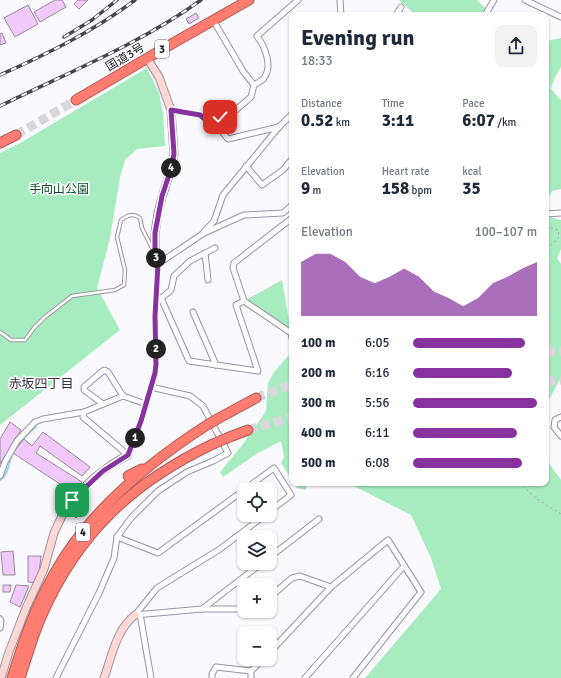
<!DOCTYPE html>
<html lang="en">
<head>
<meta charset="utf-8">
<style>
  body { margin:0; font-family:Signika,"Noto Sans JP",sans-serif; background:#f2f2f3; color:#1f2937; height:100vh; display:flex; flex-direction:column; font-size:15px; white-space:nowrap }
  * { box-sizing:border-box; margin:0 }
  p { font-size:13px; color:#747a83 }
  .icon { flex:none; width:22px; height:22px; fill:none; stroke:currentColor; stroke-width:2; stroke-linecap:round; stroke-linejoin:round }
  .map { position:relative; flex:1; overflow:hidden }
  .panel { position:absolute; left:289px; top:12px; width:260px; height:474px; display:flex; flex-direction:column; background:#fff; border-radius:8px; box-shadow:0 1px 3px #0004 }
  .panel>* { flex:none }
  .controls { position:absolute; left:237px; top:482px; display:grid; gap:8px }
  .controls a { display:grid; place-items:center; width:40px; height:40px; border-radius:8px; background:#fff; box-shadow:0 1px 3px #0004; font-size:20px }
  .pin { position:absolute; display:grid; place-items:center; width:34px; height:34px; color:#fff; margin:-17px; border-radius:8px; box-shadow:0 2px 6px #0006 }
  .km { position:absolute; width:20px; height:20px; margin:-10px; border-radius:50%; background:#222; color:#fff; font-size:11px; line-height:20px; text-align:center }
  .round { display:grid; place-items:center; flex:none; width:42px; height:42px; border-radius:8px; background:#f2f2f3 }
  .headline { display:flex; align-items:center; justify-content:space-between; height:68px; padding:0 12px }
  h1 { font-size:22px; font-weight:700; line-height:30px }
  .metrics { display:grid; grid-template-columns:repeat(3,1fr); gap:6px; height:68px; padding:4px 12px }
  .metrics div { display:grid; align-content:center }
  .metrics b { font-size:17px; font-weight:700 }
  .metrics small { font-size:11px; font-weight:400 }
  .metrics p { font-size:11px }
  .chart { height:112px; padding:8px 12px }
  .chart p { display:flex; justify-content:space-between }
  .chart svg { width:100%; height:72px; margin-top:4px; fill:#88329f; opacity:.7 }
  ul { padding:0 12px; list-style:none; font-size:13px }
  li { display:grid; grid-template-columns:64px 48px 1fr; align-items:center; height:30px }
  li i { height:10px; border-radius:5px; background:#88329f }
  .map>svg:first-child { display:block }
  .green { fill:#a6ecbe }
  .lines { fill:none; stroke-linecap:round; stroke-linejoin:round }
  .stream { stroke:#97d5f9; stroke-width:2 }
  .building { fill:#f2c9fb; stroke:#958898 }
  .highway-tunnel { stroke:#d9d7dc; stroke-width:9; stroke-dasharray:9 4.5; stroke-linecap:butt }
  .lane-casing { stroke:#9a92a4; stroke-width:4.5 }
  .street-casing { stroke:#9a92a4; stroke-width:7 }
  .secondary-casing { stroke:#9a92a4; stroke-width:9 }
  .highway-casing { stroke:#b05a54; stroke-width:11 }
  .path { stroke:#a5a3a8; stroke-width:1; stroke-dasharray:2 3; stroke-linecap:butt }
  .lane { stroke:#fff; stroke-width:2.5 }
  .street { stroke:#fff; stroke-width:5 }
  .secondary { stroke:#ffd8d4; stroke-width:7 }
  .highway { stroke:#ff7d70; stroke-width:9 }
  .rail-casing { stroke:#48454c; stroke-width:3.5 }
  .rail { stroke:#fff; stroke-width:2; stroke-dasharray:6; stroke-linecap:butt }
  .highway-bridge-casing { stroke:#b05a54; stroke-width:11; stroke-linecap:butt }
  .highway-bridge { stroke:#ff7d70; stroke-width:9 }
  .route-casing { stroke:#fff; stroke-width:8 }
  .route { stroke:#88329f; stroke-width:5 }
  .labels { text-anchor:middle; stroke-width:3; stroke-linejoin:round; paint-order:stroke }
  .shield { fill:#fff; stroke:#605e63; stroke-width:1 }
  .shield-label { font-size:11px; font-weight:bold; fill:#1c1920 }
  .street-label { font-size:12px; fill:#1c1920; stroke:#fff }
  .park-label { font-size:12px; fill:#0f492b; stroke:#fff }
  .neighbourhood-label { font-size:13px; fill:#362f3e; stroke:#fff }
</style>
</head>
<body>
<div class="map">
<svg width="561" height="678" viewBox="0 0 561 678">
  <rect width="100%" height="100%" fill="#faf9fd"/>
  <!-- green -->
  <g class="green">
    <polygon points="399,0 477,0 492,15 416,15"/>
    <polygon points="561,38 561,67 554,79 551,89 561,100 561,189 552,191 546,202 546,44 551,40"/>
    <polygon points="147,68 159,93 163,113 165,146 137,149 125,160 120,177 110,238 97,288 120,330 0,425 0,153 22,142"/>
    <polygon points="546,203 550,217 561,220 561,249 557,258 561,264 561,377 550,398 546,399"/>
    <polygon points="282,280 291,333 244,301"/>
    <polygon points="288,356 292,357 292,480 281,463 284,457 281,441 258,453 223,477 220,472 243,444 266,411 268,383 274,372"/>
    <polygon points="546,459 561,480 561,678 365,678 441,589 431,558 411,515 348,483 546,483"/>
    <polygon points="294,483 307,483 306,490 297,488"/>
  </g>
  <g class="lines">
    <!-- stream -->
    <path class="stream" d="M0 480C10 474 8 460 14 451 20 442 27 434 36 427"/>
  </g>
  <!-- building -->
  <g class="building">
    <polygon points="55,0 62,0 66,7 40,22 34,12"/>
    <polygon points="78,0 88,0 79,9 74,4"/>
    <polygon points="28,5 38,24 15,37 4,18"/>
    <polygon points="196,13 199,18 189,24 186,19"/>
    <polygon points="2,33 6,43 0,45 0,34"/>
    <polygon points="10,422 21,430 0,464 0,439"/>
    <polygon points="43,432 90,467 82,476 40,446 36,453 82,482 72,492 13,453 24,439 32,446"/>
    <polygon points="82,504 85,508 76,518 73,515"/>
    <polygon points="13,551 15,575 3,575 1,552"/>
    <polygon points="28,556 41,556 38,583 28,582"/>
    <polygon points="3,585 11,585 10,592 3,592"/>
    <polygon points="16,585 29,586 20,607 10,602"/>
  </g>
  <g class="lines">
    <!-- highway-tunnel -->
    <g class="highway-tunnel">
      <polyline points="16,135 76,100"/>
      <polyline points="546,352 561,351"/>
      <polyline points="546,381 561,380"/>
      <polyline points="256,398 292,384"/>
      <polyline points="248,430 292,417"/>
    </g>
    <!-- lane casing -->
    <g class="lane-casing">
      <path id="lane" d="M0 332 11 340H25L34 328 45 317 72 296 115 290 124 285 125 270 117 237 121 220C128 215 133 213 140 218L142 228 152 248"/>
    </g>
    <!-- street casing -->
    <g class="street-casing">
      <g id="street">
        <polyline points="340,0 341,15"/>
        <polyline points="525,0 561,17"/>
        <polyline points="396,15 401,7"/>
        <polyline points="485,15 494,0"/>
        <polyline points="213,20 243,71 254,85"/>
        <polyline points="171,110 200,115 206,120 214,122 228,139 279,127"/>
        <path d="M214 122 220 117 231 114 251 97 254 85C257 83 262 81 264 78 273 66 265 47 257 36L298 0"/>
        <polyline points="246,166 262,185 283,170 292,159"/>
        <polyline points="546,214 561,213"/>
        <polyline points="292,218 234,263 233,268 244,301 291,333 292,338"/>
        <polyline points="204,232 214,221 223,195 279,127 292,114"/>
        <polyline points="205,253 208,280"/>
        <polyline points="161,298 189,361 258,371 236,305 244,301"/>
        <polyline points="159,300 171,290 174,276 190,261 215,248"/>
        <polyline points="193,312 216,365"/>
        <polyline points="103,404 84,390 84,387 104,370 108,372 123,396"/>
        <polyline points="146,404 123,396 84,412 83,417 128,455 141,421 155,373 156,364 155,316 158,264 204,233 244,215 283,213 292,205"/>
        <polyline points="561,417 555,420 554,427 561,436"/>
        <polyline points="0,476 5,462 17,441 35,422 43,419 84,412"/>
        <polyline points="245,489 274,468 291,495 270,511"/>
        <polyline points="117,537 158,553 244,490"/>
        <polyline points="270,557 319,519"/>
        <polyline points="270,597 292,578 300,576 331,587"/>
        <polyline points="202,609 262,563"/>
        <polyline points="140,614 151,678"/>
        <polyline points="135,615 157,588 220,549 265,515"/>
        <polyline points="135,615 202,609 244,609"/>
        <polyline points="0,619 1,621 0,628"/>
        <polyline points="270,652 331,587 388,540 421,592 353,678"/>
        <polyline points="56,678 99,593 114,558 117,537 131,518 158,491 187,472 213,461 228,453 203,406 190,396 151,387"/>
        <polyline points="212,678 212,674 216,667 251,671"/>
        <polyline points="251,678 251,671 263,659"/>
        <polyline points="305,678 404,566"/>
      </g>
    </g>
    <!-- secondary casing -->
    <g class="secondary-casing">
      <g id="secondary">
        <polyline points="147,58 159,77 171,110 174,154 171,169 162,197 158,213 155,233 155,252 158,264"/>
        <polyline points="1,678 9,652 26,608 44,569 54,533 66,507 78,493 95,477 111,465 128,455"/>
        <path d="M104 678C112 656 116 630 135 615"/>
      </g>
    </g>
    <!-- highway casing -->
    <g class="highway-casing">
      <g id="highway">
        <polyline points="76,100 168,46 249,0"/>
        <polyline points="0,143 16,135"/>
        <polyline points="219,418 256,398"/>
        <polyline points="227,438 248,430"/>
        <polyline points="128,476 142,469"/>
        <path d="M12 678C23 642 35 607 54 574 88 512 148 463 207 425"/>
        <path d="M20 678C27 657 33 635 42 615 78 533 133 482 213 444"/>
      </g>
    </g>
    <!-- path -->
    <g class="path">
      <polyline points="546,226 558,230 559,237 546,250"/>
      <polyline points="519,483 537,499 561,514"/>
    </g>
    <!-- lane -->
    <use href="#lane" class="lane"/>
    <!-- street -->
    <use href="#street" class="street"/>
    <!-- secondary -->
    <use href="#secondary" class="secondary"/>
    <!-- highway -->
    <use href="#highway" class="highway"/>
    <!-- rail casing -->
    <g class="rail-casing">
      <g id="rail">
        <polyline points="64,37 92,20 117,0"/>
        <path d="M0 75C47 54 94 31 135 0"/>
        <path d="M0 106C67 73 140 44 201 0"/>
      </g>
    </g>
    <!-- rail -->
    <use href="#rail" class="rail"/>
    <!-- highway-bridge casing -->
    <g class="highway-bridge-casing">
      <g id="highway-bridge">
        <polyline points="207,425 219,418"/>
        <polyline points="213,444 227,438"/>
      </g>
    </g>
    <!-- highway-bridge -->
    <use href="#highway-bridge" class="highway-bridge"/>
  </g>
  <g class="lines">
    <!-- route casing -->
    <g class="route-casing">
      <polyline id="route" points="72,500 103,471 128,455 141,421 155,373 156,364 155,316 158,264 155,252 155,233 162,196 171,169 174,154 171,110 200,115 206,120 214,122 220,117"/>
    </g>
    <!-- route -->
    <use href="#route" class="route"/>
  </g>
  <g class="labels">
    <!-- shield labels -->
    <g class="shield">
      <rect x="155" y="40" width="14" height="18" rx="3"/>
      <rect x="76" y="523" width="14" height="18" rx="3"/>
    </g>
    <g class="shield-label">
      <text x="162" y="53">3</text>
      <text x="83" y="536">4</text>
    </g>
    <!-- street labels -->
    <g class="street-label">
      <text transform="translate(125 57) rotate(-31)" y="4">国道3号</text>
    </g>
    <!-- park labels -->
    <g class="park-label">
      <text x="59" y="193">手向山公園</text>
    </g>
    <!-- neighbourhood labels -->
    <g class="neighbourhood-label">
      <text x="41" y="388">赤坂四丁目</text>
    </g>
  </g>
</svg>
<div class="controls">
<a><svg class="icon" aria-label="locate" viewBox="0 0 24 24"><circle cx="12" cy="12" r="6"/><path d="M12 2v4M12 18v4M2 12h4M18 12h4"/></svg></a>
<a><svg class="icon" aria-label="layers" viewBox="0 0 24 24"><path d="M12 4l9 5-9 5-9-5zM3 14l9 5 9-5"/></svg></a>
<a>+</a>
<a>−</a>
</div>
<div class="pin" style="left:72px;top:500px;background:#1e9e55"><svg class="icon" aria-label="arrive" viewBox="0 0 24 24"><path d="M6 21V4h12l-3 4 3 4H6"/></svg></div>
<div class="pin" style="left:220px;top:117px;background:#d93025"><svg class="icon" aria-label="check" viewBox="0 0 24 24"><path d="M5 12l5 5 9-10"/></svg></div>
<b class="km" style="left:135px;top:438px">1</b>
<b class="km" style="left:156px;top:349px">2</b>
<b class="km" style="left:156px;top:258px">3</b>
<b class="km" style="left:171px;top:168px">4</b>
<section class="panel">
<div class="headline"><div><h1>Evening run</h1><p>18:33</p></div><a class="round"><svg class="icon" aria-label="share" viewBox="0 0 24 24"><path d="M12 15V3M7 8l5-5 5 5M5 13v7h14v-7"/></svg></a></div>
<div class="metrics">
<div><p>Distance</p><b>0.52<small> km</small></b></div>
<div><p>Time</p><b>3:11</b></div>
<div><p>Pace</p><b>6:07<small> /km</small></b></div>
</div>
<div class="metrics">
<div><p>Elevation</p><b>9<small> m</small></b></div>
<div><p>Heart rate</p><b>158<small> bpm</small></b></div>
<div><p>kcal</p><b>35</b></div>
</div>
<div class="chart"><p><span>Elevation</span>100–107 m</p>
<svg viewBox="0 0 160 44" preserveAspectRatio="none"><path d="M0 44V11L10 6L20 6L30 11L40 20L50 24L60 20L70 15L80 20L90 29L100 33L110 38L120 33L130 24L140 20L150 15L160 11V44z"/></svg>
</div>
<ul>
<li><b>100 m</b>6:05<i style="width:90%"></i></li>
<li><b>200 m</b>6:16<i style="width:80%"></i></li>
<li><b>300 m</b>5:56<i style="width:100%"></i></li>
<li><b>400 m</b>6:11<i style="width:84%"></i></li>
<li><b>500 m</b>6:08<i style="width:88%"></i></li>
</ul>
</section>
</div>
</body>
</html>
